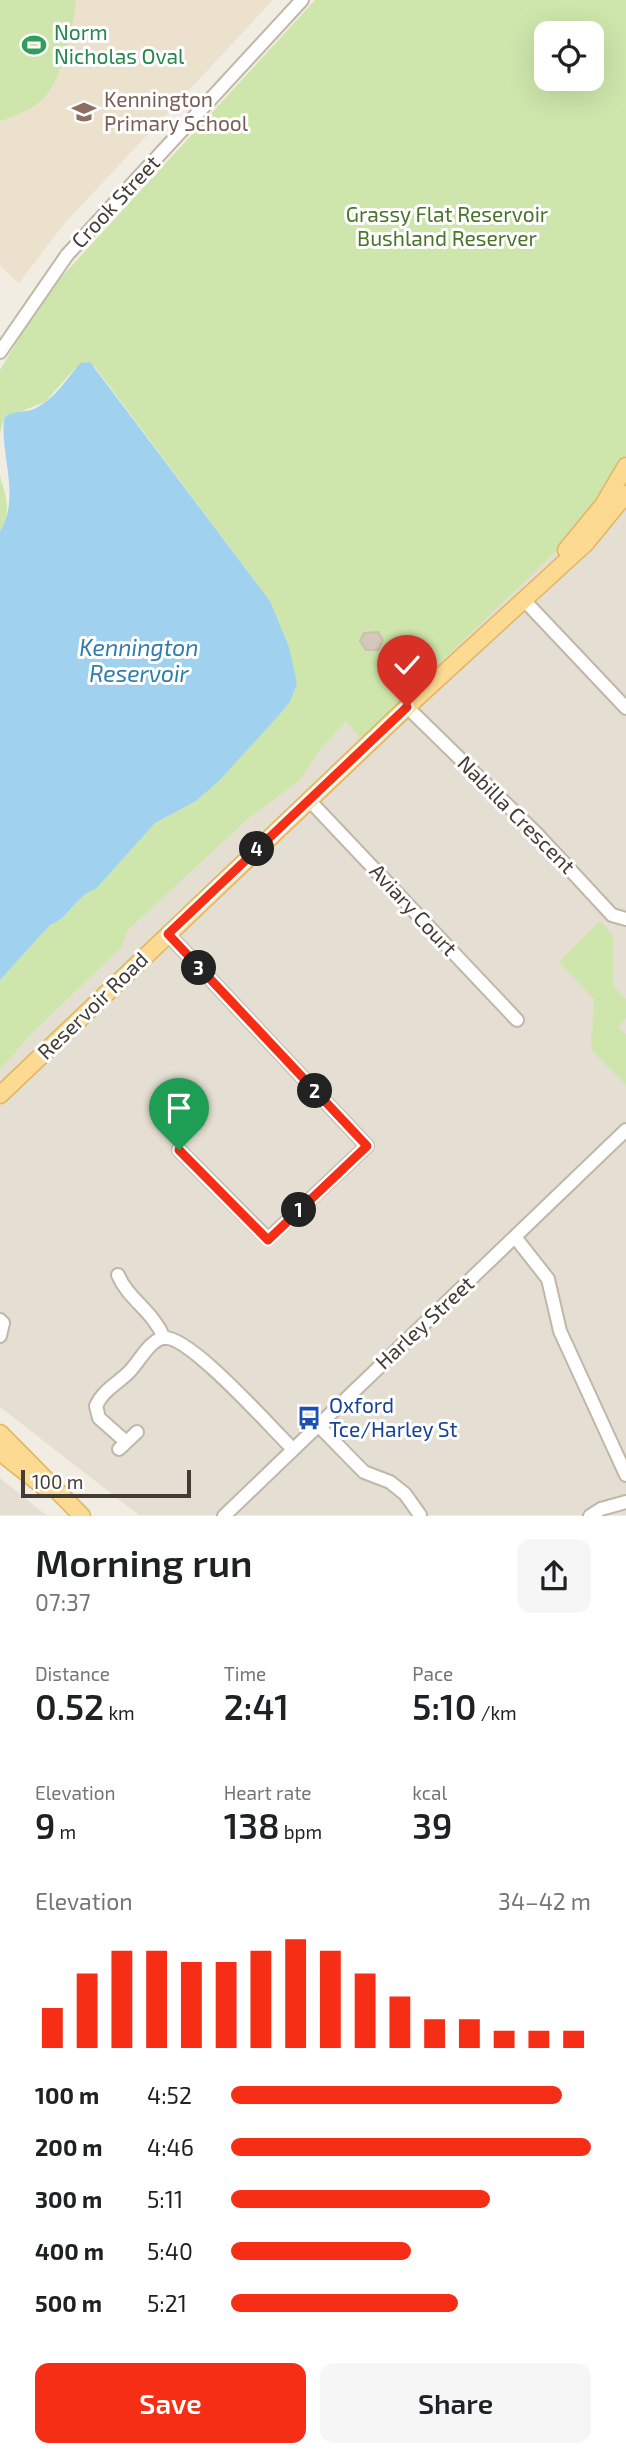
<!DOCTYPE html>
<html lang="en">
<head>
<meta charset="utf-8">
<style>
  body { margin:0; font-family:"Exo 2",sans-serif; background:#f6f6f6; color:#202124; height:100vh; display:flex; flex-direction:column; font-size:26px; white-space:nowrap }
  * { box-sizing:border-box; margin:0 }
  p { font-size:23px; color:#757577 }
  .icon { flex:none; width:38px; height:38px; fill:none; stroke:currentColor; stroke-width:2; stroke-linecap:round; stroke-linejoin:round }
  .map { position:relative; height:1516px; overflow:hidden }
  .sheet { display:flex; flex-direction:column; background:#fff; flex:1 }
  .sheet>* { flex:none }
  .tools { position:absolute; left:534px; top:21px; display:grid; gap:14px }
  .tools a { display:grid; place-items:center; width:70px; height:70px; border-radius:14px; background:#fff; box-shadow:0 7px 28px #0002; font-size:35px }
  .scale { position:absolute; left:21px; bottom:18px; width:170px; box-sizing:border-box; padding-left:7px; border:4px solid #433c34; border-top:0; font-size:19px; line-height:24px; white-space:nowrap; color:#433c34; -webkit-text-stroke:5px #fff; paint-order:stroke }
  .pin { position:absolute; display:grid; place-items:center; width:60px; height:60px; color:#fff; margin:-72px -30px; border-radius:50% 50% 50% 0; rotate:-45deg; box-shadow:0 0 7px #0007 }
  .pin .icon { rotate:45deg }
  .km { position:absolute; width:35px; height:35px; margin:-18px; border-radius:50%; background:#222; color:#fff; font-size:19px; line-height:35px; text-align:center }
  .round { display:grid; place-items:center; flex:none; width:74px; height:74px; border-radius:14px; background:#f6f6f6 }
  .summary { display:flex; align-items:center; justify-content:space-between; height:119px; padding:0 35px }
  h1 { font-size:38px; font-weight:600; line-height:52px }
  .stats { display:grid; grid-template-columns:repeat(3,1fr); gap:10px; height:119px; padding:7px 35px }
  .stats div { display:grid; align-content:center }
  .stats b { font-size:35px; font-weight:600 }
  .stats small { font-size:19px; font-weight:400 }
  .stats p { font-size:19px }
  .chart { height:196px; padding:14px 35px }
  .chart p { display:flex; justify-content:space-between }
  .chart svg { width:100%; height:126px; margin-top:7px; stroke:#f62e16; stroke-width:6 }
  .cta { display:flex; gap:14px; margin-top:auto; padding:14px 35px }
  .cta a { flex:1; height:80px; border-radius:14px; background:#f62e16; color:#fff; font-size:28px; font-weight:600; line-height:80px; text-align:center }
  .cta a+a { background:#f6f6f6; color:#202124 }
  ul { padding:0 35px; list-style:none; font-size:23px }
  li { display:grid; grid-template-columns:112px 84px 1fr; align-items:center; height:52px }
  li i { height:18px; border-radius:9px; background:#f62e16 }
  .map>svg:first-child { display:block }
  .residential { fill:#e5ded2 }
  .education { fill:#ebe1cd }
  .green { fill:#cee6ac; fill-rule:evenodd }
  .water { fill:#a0d1ee }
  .building { fill:#d3c8b9; stroke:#cdbfad; stroke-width:2 }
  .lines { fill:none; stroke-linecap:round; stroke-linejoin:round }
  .minor-casing { stroke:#c0b7a9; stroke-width:16 }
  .major-casing { stroke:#e1b662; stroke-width:19 }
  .minor { stroke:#fff; stroke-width:12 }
  .major { stroke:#fcda91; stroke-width:16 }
  .route-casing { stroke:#fff; stroke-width:14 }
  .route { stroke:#f62e16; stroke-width:9 }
  .labels { text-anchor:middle; stroke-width:6; stroke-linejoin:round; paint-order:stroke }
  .leisure-label { font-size:21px; fill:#27864d; stroke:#fff; text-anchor:start }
  .education-label { font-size:21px; fill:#785e54; stroke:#fff; text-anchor:start }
  .street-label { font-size:21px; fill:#433c34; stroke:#fff }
  .park-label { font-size:21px; fill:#487329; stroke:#fff }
  .transit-label { font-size:21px; fill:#164399; stroke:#fff; text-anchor:start }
  .water-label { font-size:23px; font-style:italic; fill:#2f7dac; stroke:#fff }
</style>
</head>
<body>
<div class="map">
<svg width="626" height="1516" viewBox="0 0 626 1516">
  <rect width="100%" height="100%" fill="#f1ede3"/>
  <!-- residential -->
  <g class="residential">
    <polygon points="626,456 626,1515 139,1515 0,1407 0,1070 31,1034 122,947 127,931 249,818 299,781 319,751 346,721 362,739 621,468"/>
    <polygon points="0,1478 46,1515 0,1515"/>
  </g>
  <!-- education -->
  <polygon class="education" points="0,0 273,0 64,224 19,283 0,266"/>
  <!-- green -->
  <g class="green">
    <path d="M0 0H76C73 27 64 72 47 94 36 108 16 116 0 121Z"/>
    <path d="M315 0H626V456L578 530 361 739 346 721 319 751 299 781 249 818 127 931 122 947 31 1034 0 1070V980L50 925C70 919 76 895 96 889L155 823 196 801 219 781 290 702 297 684 270 601 95 367 80 363 45 402 4 418 0 434V370L44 296ZM546 33H592V79H546Z"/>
    <path d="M0 476C6 496 12 512 0 531Z"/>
    <polygon points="600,921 613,936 613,986 626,999 626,1018 618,1027 626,1035 626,1085 591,1050 594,999 559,962"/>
  </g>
  <!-- water -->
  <path class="water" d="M90 362 270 601 289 647 297 684 290 702 279 715 219 781 196 801 155 823 96 889C76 895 69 919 50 925L0 980V531C21 498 0 454 4 419 9 410 25 413 34 409 54 400 67 379 80 363Z"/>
  <!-- building -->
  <polygon class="building" points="378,632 383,640 378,650 366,650 360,641 364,633"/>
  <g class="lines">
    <!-- minor casing -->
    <g class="minor-casing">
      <g id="minor">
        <polyline points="0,352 67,255 302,0"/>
        <polyline points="523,599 626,708"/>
        <polyline points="407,707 537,834 612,915 626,919"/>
        <polyline points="309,800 517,1020"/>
        <polyline points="168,934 367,1146 268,1239 179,1150"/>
        <polyline points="515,1237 548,1279 560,1331 626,1475"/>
        <path d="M118 1275C128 1299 153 1311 164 1338"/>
        <polyline points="0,1320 3,1323 0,1336"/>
        <polyline points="317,1424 364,1472 390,1482 405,1494 420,1515"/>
        <path d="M125 1441 99 1418 96 1406C103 1390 117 1384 129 1372 139 1362 149 1341 163 1338 188 1333 271 1428 292 1448"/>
        <polyline points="119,1449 137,1432"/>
        <polyline points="224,1516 626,1130"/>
        <polyline points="590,1516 601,1509 626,1502"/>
      </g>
    </g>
    <!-- major casing -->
    <g class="major-casing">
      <g id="major">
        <polyline points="566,550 603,505 626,466"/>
        <polyline points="0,1095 407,707 586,543 626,494"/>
        <polyline points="0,1433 82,1516"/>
        <polyline points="0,1452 44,1487"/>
      </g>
    </g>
    <!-- minor -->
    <use href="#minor" class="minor"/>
    <!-- major -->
    <use href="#major" class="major"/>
  </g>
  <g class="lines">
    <!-- route casing -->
    <g class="route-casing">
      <polyline id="route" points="179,1150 268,1240 367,1146 168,934 407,707"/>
    </g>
    <!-- route -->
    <use href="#route" class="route"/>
  </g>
  <!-- icons -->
  <defs>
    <g id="stadium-bare" transform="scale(1.89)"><path d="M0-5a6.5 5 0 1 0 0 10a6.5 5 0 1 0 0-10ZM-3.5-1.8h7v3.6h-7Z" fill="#2e9e5b" stroke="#fff" stroke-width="2.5" paint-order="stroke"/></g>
    <g id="school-bare" transform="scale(1.89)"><path d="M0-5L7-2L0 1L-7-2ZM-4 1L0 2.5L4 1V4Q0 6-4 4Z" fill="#8d6e63" stroke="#fff" stroke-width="2.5" paint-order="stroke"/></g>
    <g id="bus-bare" transform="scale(1.89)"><path d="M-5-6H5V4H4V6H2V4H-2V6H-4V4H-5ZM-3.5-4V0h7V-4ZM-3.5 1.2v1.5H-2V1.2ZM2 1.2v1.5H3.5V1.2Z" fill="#1a4fb4" stroke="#fff" stroke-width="2.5" paint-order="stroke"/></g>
  </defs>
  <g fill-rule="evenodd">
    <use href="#stadium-bare" x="34" y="45"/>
    <use href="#school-bare" x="84" y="112"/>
    <use href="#bus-bare" x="309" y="1418"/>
  </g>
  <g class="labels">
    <!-- leisure labels -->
    <g class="leisure-label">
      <text x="54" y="40">Norm<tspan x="54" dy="24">Nicholas Oval</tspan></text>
    </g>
    <!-- education labels -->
    <g class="education-label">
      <text x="104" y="107">Kennington<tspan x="104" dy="24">Primary School</tspan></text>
    </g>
    <!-- street labels -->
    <g class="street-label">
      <text transform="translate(116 202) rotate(-47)" y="7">Crook Street</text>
      <text transform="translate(516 815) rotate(45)" y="7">Nabilla Crescent</text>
      <text transform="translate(413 910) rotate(47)" y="7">Aviary Court</text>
      <text transform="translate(93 1006) rotate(-44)" y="7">Reservoir Road</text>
      <text transform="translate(425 1323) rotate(-43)" y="7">Harley Street</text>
    </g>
    <!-- park labels -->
    <g class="park-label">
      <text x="447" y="222">Grassy Flat Reservoir<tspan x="447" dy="24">Bushland Reserver</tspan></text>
    </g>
    <!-- transit labels -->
    <g class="transit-label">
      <text x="329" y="1413">Oxford<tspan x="329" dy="24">Tce/Harley St</tspan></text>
    </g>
    <!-- water labels -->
    <g class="water-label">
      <text x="139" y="656">Kennington<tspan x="139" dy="26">Reservoir</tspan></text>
    </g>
  </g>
</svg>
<div class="tools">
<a><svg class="icon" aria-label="locate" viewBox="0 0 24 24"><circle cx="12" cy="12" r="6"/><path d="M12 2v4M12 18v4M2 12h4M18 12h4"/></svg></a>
</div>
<div class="scale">100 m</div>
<div class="pin" style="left:179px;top:1150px;background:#1e9e55"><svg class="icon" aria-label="arrive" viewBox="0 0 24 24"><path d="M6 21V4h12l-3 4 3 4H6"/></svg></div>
<div class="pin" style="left:407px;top:707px;background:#d93025"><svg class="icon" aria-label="check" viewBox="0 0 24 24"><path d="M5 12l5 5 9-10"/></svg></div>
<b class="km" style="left:299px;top:1210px">1</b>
<b class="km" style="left:315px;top:1091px">2</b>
<b class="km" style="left:199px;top:968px">3</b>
<b class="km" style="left:257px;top:849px">4</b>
</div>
<section class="sheet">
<div class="summary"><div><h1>Morning run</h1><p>07:37</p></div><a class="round"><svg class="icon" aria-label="share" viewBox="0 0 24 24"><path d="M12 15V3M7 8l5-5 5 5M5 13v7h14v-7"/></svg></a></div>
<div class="stats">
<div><p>Distance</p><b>0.52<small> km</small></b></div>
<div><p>Time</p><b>2:41</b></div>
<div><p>Pace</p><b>5:10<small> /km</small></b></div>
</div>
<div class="stats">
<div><p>Elevation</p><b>9<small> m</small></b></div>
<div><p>Heart rate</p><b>138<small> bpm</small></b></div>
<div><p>kcal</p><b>39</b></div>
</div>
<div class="chart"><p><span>Elevation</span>34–42 m</p>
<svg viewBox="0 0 160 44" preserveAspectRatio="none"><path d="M5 44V30M15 44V18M25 44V10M35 44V10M45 44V14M55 44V14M65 44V10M75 44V6M85 44V10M95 44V18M105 44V26M115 44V34M125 44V34M135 44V38M145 44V38M155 44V38"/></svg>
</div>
<ul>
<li><b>100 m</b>4:52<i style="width:92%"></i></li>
<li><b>200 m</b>4:46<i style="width:100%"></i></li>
<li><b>300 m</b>5:11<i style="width:72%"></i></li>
<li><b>400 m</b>5:40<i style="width:50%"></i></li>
<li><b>500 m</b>5:21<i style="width:63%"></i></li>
</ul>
<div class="cta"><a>Save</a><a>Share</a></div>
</section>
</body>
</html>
